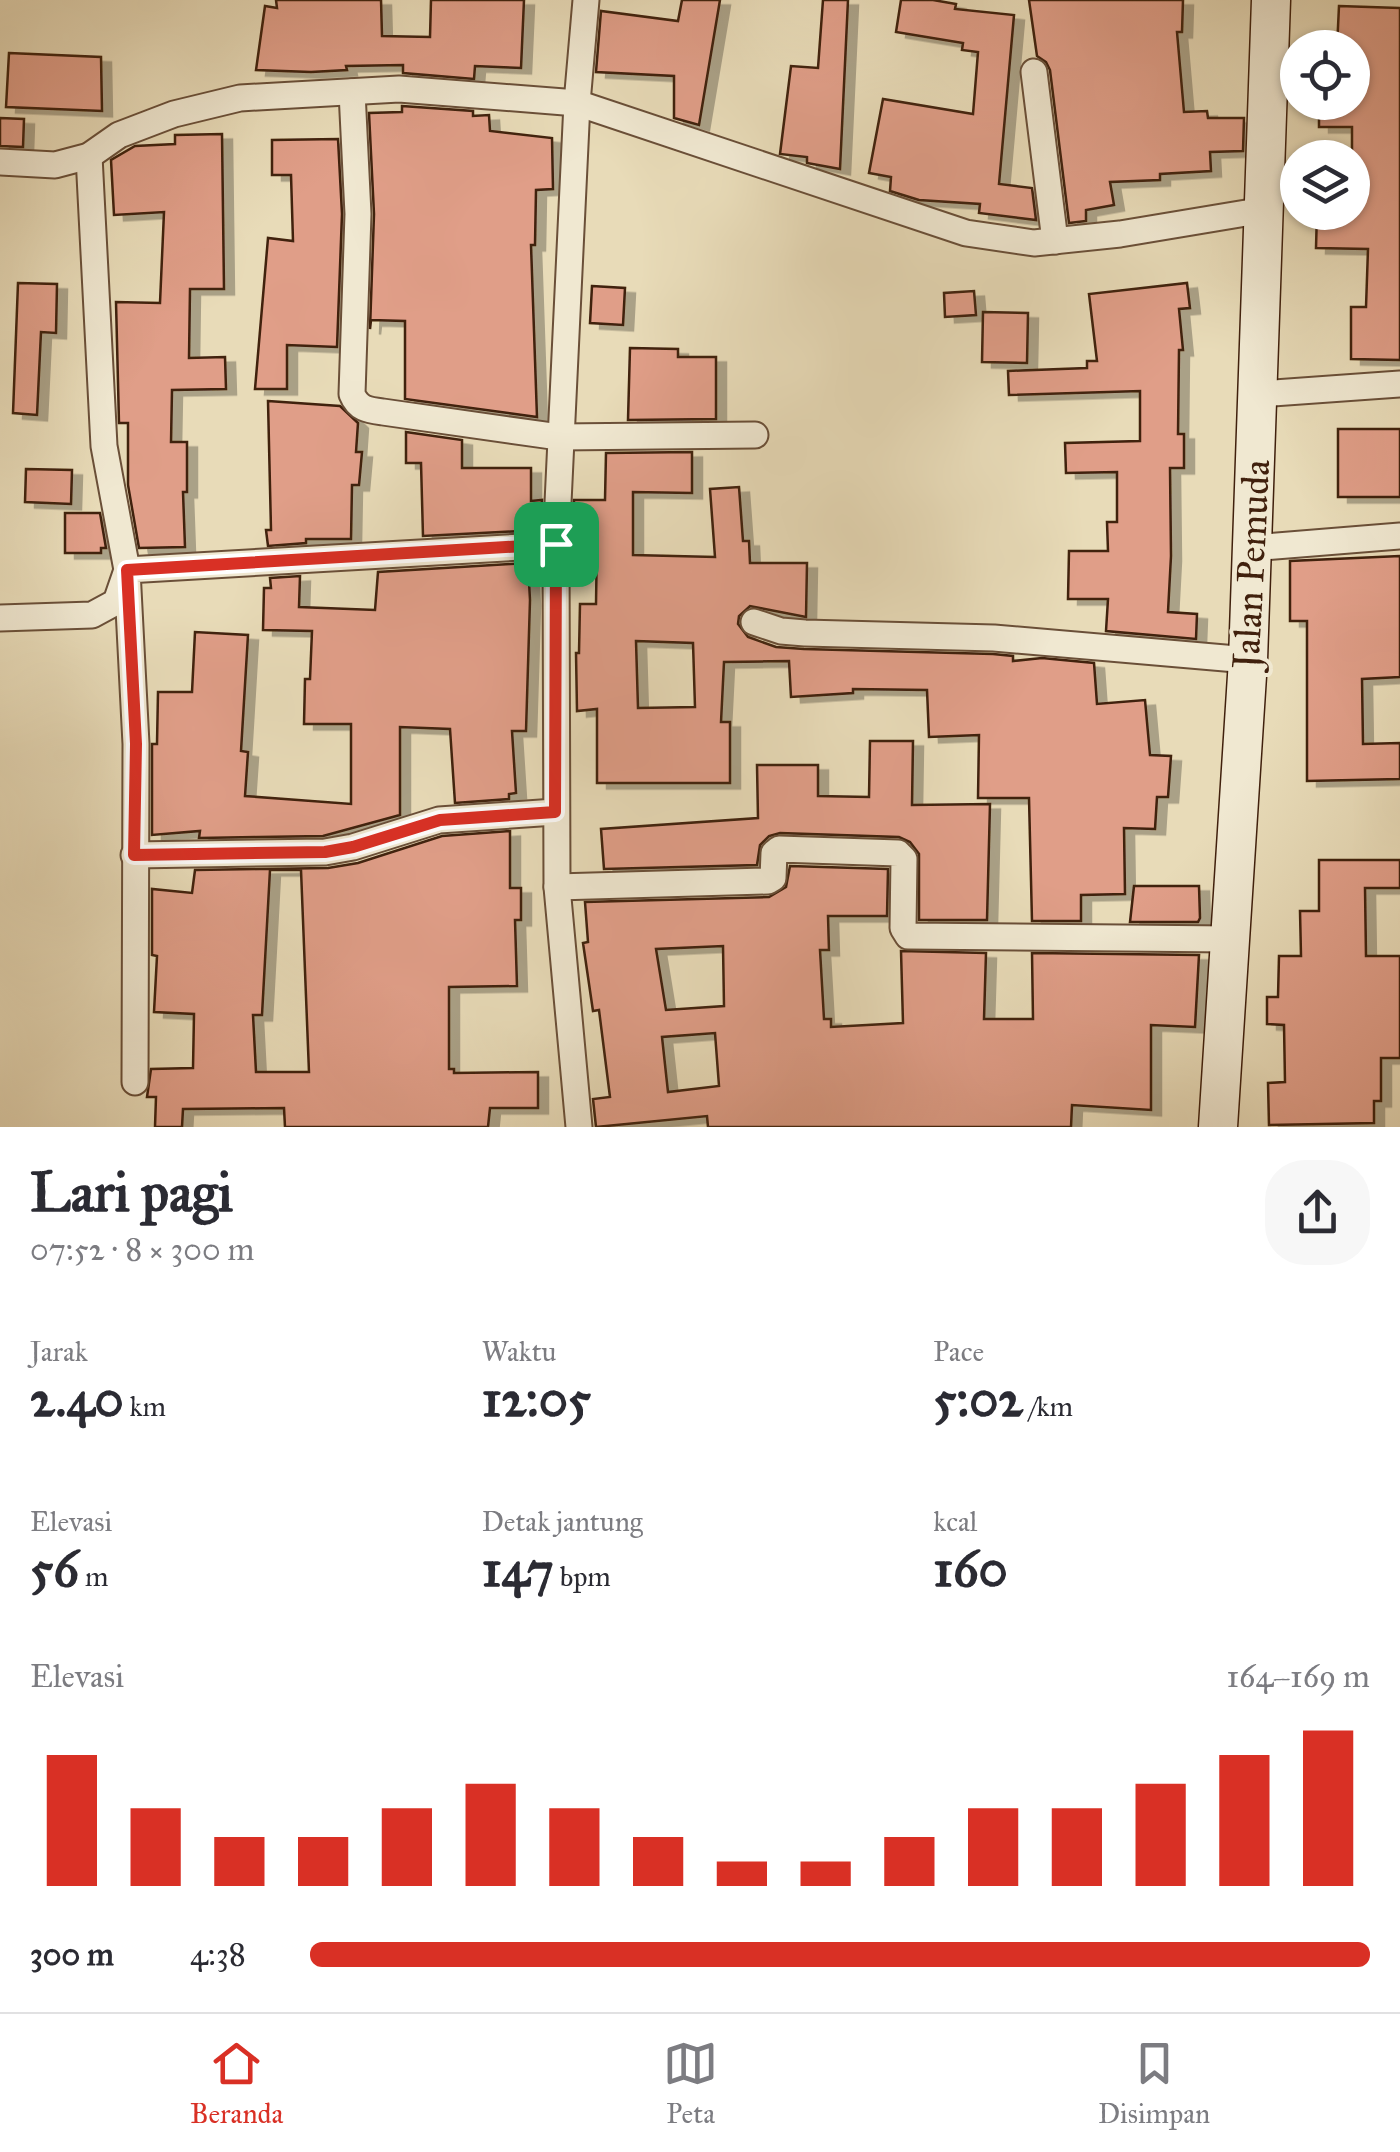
<!DOCTYPE html>
<html lang="id">
<head>
<meta charset="utf-8">
<style>
  body { margin:0; font-family:"IM FELL Great Primer",serif; background:#f7f7f7; color:#2b2b33; height:100vh; display:flex; flex-direction:column; font-size:38px; white-space:nowrap }
  * { box-sizing:border-box; margin:0 }
  p { font-size:32px; color:#7c7c81 }
  .icon { flex:none; width:55px; height:55px; fill:none; stroke:currentColor; stroke-width:2; stroke-linecap:round; stroke-linejoin:round }
  .map { position:relative; height:1127px; overflow:hidden }
  .drawer { display:flex; flex-direction:column; background:#fff; flex:1 }
  .drawer>* { flex:none }
  .buttons { position:absolute; left:1280px; top:30px; display:grid; gap:20px }
  .buttons a { display:grid; place-items:center; width:90px; height:90px; border-radius:50%; background:#fff; box-shadow:0 2px 8px #0004; font-size:50px }
  .pin { position:absolute; display:grid; place-items:center; width:85px; height:85px; color:#fff; margin:-42px; border-radius:20px; box-shadow:0 5px 15px #0006 }
  .round { display:grid; place-items:center; flex:none; width:105px; height:105px; border-radius:40px; background:#f7f7f7 }
  .overview { display:flex; align-items:center; justify-content:space-between; height:170px; padding:0 30px }
  h1 { font-size:55px; font-weight:700; line-height:75px }
  .metrics { display:grid; grid-template-columns:repeat(3,1fr); gap:15px; height:170px; padding:10px 30px }
  .metrics div { display:grid; align-content:center }
  .metrics b { font-size:50px; font-weight:700 }
  .metrics small { font-size:28px; font-weight:400 }
  .metrics p { font-size:28px }
  .chart { height:280px; padding:20px 30px }
  .chart p { display:flex; justify-content:space-between }
  .chart svg { width:100%; height:180px; margin-top:10px; stroke:#d93025; stroke-width:6 }
  ul { padding:0 30px; list-style:none; font-size:32px }
  li { display:grid; grid-template-columns:160px 120px 1fr; align-items:center; height:75px }
  li i { height:25px; border-radius:12px; background:#d93025 }
  .tab-bar { display:flex; justify-content:space-around; align-items:center; height:140px; border-top:2px solid #e1e1e2; background:#fff; font-size:28px; color:#7c7c81 }
  .tab-bar a { display:grid; justify-items:center; gap:5px }
  .tab-bar .selected { color:#d93025 }
  .map>svg:first-child { display:block }
  .building { fill:#e09e88; stroke:#40200d; stroke-width:2.5; fill-rule:evenodd; filter:url(#shadow) }
  .lines { fill:none; stroke-linecap:round; stroke-linejoin:round }
  .street-casing { stroke:#6a4f38; stroke-width:29 }
  .secondary-casing { stroke:#40200d; stroke-width:41 }
  .street { stroke:#f0e8d1; stroke-width:25 }
  .secondary { stroke:#f0e8d1; stroke-width:38 }
  .route-casing { stroke:#fff; stroke-width:20 }
  .route { stroke:#d93025; stroke-width:12 }
  .labels { text-anchor:middle; stroke-width:8; stroke-linejoin:round; paint-order:stroke }
  .street-label { font-size:38px; fill:#40200d; stroke:#f0e8d1 }
</style>
</head>
<body>
<div class="map">
<svg width="1400" height="1127" viewBox="0 0 1400 1127">
  <defs>
    <filter id="shadow"><feDropShadow dx="10" dy="5.5" stdDeviation="0" flood-color="#0004"/></filter>
  </defs>
  <rect width="100%" height="100%" fill="#e8dbb8"/>
  <filter id="stains"><feTurbulence type="fractalNoise" baseFrequency=".002" numOctaves="4"/><feColorMatrix values="0 0 0 0 .2 0 0 0 0 .09 0 0 0 0 .02 0 0 0 .5 -.17"/></filter>
  <radialGradient id="worn" r=".72"><stop offset=".6" stop-color="#630" stop-opacity="0"/><stop offset="1" stop-color="#630" stop-opacity=".3"/></radialGradient>
  <!-- building -->
  <g class="building">
    <polygon points="276,0 381,0 382,36 430,37 431,0 524,0 521,68 475,66 474,79 403,73 403,65 346,66 347,70 311,72 256,70 265,6 277,8"/>
    <polygon points="682,0 720,0 699,125 674,118 674,76 596,72 601,11 678,21"/>
    <polygon points="823,0 848,0 840,169 807,163 807,157 780,154 791,66 818,68"/>
    <polygon points="901,0 933,0 956,4 955,9 1014,15 999,184 1032,188 1036,220 979,213 980,204 919,200 890,191 891,177 869,173 883,99 973,114 978,52 962,50 963,43 896,32"/>
    <polygon points="1029,0 1183,0 1182,32 1177,32 1184,112 1207,111 1208,118 1244,118 1243,151 1210,152 1211,171 1160,174 1160,180 1110,182 1114,205 1086,210 1086,221 1069,223 1050,70 1046,62 1037,56"/>
    <polygon points="1339,6 1400,8 1400,360 1351,359 1351,307 1366,307 1368,249 1316,248 1317,212 1352,212 1352,127 1319,127 1319,102 1352,102 1352,48 1337,48"/>
    <polygon points="9,53 101,57 102,111 6,107"/>
    <polygon points="402,106 473,111 473,116 489,115 490,131 552,138 553,189 536,190 535,245 531,245 537,417 405,399 405,321 371,320 370,329 374,214 369,113 402,112"/>
    <polygon points="0,118 24,119 23,147 0,146"/>
    <polygon points="222,134 224,289 190,289 189,358 225,357 226,389 172,390 171,442 187,442 187,492 183,492 185,547 139,548 128,485 128,423 119,423 116,302 160,303 164,212 114,215 111,160 135,146 175,144 175,135"/>
    <polygon points="338,139 342,214 337,347 287,345 287,389 255,389 268,238 293,241 291,175 272,175 272,140"/>
    <polygon points="18,283 57,284 56,333 41,332 37,415 13,413"/>
    <polygon points="1187,283 1190,308 1179,309 1183,350 1179,350 1178,434 1184,434 1184,468 1170,468 1171,556 1168,612 1197,614 1196,639 1106,631 1108,599 1068,599 1069,551 1108,551 1107,522 1117,522 1117,472 1066,473 1065,443 1140,441 1140,391 1009,395 1008,371 1087,368 1087,361 1097,361 1089,294"/>
    <polygon points="592,286 625,288 623,325 590,323"/>
    <polygon points="974,291 976,315 945,317 944,293"/>
    <polygon points="983,312 1028,313 1027,363 982,362"/>
    <polygon points="630,348 678,349 678,357 716,357 716,419 628,420"/>
    <polygon points="268,401 340,406 358,423 356,452 362,452 359,485 352,485 351,539 306,539 306,543 268,546 266,530 271,530"/>
    <rect x="1338" y="429" width="62" height="68"/>
    <polygon points="406,432 462,440 462,468 531,468 531,501 542,500 540,530 423,536 421,463 406,463"/>
    <path d="M692 452V493L633 492V555L715 557 710 489 739 487 743 541H749L750 563H807L806 617 750 606 739 616 738 624 748 637 776 647 804 649 993 654 1013 656V661L1042 658 1094 663 1097 704 1145 700 1150 755 1171 756 1168 797H1157L1155 829 1124 828 1125 894 1081 895V921H1032L1029 798H978L979 735 929 737 927 690 853 689V693L791 697 789 661 724 662 721 722H730V783H597V709L577 711 576 653H579L580 604H596L597 537H573L574 500H605L606 453ZM636 641 693 643 695 707 638 708Z"/>
    <polygon points="26,469 72,470 71,504 25,502"/>
    <polygon points="65,513 100,513 106,548 101,548 101,553 65,553"/>
    <polygon points="1400,556 1400,677 1362,679 1363,744 1400,743 1400,779 1307,781 1307,621 1290,621 1290,561"/>
    <polygon points="528,563 530,600 526,731 512,731 516,793 509,794 509,799 455,803 450,729 400,727 400,815 323,836 199,838 200,831 152,835 152,744 157,744 158,692 192,692 195,632 248,635 241,751 248,752 245,796 351,804 351,724 304,724 305,679 310,679 312,631 263,630 264,588 271,588 270,578 300,576 299,607 375,610 378,572"/>
    <polygon points="870,741 913,741 912,805 990,804 987,920 919,920 919,854 910,842 899,837 780,833 769,836 760,845 757,865 604,869 601,829 758,818 757,765 818,765 818,796 869,797"/>
    <path d="M510 831V888H521V920H515L517 986 449 987V1069H454V1073L538 1072V1108H490L488 1127H285L284 1108 183 1109 182 1127H155L156 1097H147L151 1069 193 1068 194 1014 154 1012 157 956 152 955V889L192 893 195 870 328 868 358 863 442 836ZM270 870H301L309 1072H256L253 1015H262Z"/>
    <polygon points="1319,860 1400,860 1400,888 1365,888 1366,956 1400,956 1400,1058 1381,1058 1381,1101 1374,1101 1374,1123 1269,1125 1268,1083 1285,1082 1284,1025 1267,1024 1267,997 1278,997 1279,956 1301,956 1300,911 1319,911"/>
    <path d="M790 866 888 869 887 916H828L829 950H820L824 1019H831V1027L903 1023 901 951 986 953 984 1019H1033L1032 953 1199 955 1195 1027 1151 1025V1110L1072 1105 1071 1127H708L707 1116 596 1127 593 1099 610 1097 599 1010 593 1011 583 943 588 942 585 902 769 897 786 887ZM723 946 724 1006 666 1010 656 949ZM715 1033 719 1086 668 1092 662 1037Z"/>
    <polygon points="1134,886 1199,886 1200,918 1198,922 1130,922"/>
  </g>
  <g class="lines">
    <!-- street casing -->
    <g class="street-casing">
      <g id="street">
        <polyline points="1034,72 1055,241"/>
        <path d="M352 92 358 214 352 394C358 409 368 410 383 412L559 437 755 435"/>
        <polyline points="0,162 55,165 89,156 119,135 174,114 240,98 399,89 577,103 966,233 1034,243 1120,234 1264,210"/>
        <polyline points="1259,394 1400,384"/>
        <polyline points="1251,548 1400,536"/>
        <polyline points="0,618 92,615 116,602 127,570 104,446 89,156"/>
        <polyline points="754,622 781,631 805,633 994,638 1248,660"/>
        <polyline points="134,855 325,852 353,847 439,820 555,812"/>
        <polyline points="557,887 768,881 773,878 774,853 779,849 898,853 904,859 903,928 908,936 1230,939"/>
        <polyline points="135,1082 136,744 127,570 556,545"/>
        <polyline points="579,1127 557,887 556,545 577,103 586,0"/>
      </g>
    </g>
    <!-- secondary casing -->
    <g class="secondary-casing">
      <polyline id="secondary" points="1218,1127 1248,660 1271,0"/>
    </g>
    <!-- street -->
    <use href="#street" class="street"/>
    <!-- secondary -->
    <use href="#secondary" class="secondary"/>
  </g>
  <g class="lines">
    <!-- route casing -->
    <g class="route-casing">
      <polygon id="route" points="556,544 555,812 440,820 353,847 325,852 134,855 136,744 127,570"/>
    </g>
    <!-- route -->
    <use href="#route" class="route"/>
  </g>
  <g class="labels">
    <!-- street labels -->
    <g class="street-label">
      <text transform="translate(1251 564) rotate(-87)" y="13">Jalan Pemuda</text>
    </g>
  </g>
  <rect width="100%" height="100%" filter="url(#stains)"/>
  <rect width="100%" height="100%" fill="url(#worn)"/>
</svg>
<div class="buttons">
<a><svg class="icon" aria-label="locate" viewBox="0 0 24 24"><circle cx="12" cy="12" r="6"/><path d="M12 2v4M12 18v4M2 12h4M18 12h4"/></svg></a>
<a><svg class="icon" aria-label="layers" viewBox="0 0 24 24"><path d="M12 4l9 5-9 5-9-5zM3 14l9 5 9-5"/></svg></a>
</div>
<div class="pin" style="left:556px;top:544px;background:#1e9e55"><svg class="icon" aria-label="arrive" viewBox="0 0 24 24"><path d="M6 21V4h12l-3 4 3 4H6"/></svg></div>
</div>
<section class="drawer">
<div class="overview"><div><h1>Lari pagi</h1><p>07:52 · 8 × 300 m</p></div><a class="round"><svg class="icon" aria-label="share" viewBox="0 0 24 24"><path d="M12 15V3M7 8l5-5 5 5M5 13v7h14v-7"/></svg></a></div>
<div class="metrics">
<div><p>Jarak</p><b>2.40<small> km</small></b></div>
<div><p>Waktu</p><b>12:05</b></div>
<div><p>Pace</p><b>5:02<small> /km</small></b></div>
</div>
<div class="metrics">
<div><p>Elevasi</p><b>56<small> m</small></b></div>
<div><p>Detak jantung</p><b>147<small> bpm</small></b></div>
<div><p>kcal</p><b>160</b></div>
</div>
<div class="chart"><p><span>Elevasi</span>164–169 m</p>
<svg viewBox="0 0 160 44" preserveAspectRatio="none"><path d="M5 44V12M15 44V25M25 44V32M35 44V32M45 44V25M55 44V19M65 44V25M75 44V32M85 44V38M95 44V38M105 44V32M115 44V25M125 44V25M135 44V19M145 44V12M155 44V6"/></svg>
</div>
<ul>
<li><b>300 m</b>4:38<i style="width:100%"></i></li>
</ul>
</section>
<nav class="tab-bar">
<a class="selected"><svg class="icon" aria-label="home" viewBox="0 0 24 24"><path d="M3 11l9-7 9 7M6 9v11h12V9"/></svg>Beranda</a>
<a><svg class="icon" aria-label="map" viewBox="0 0 24 24"><path d="M3 6l6-2 6 2 6-2v14l-6 2-6-2-6 2zM9 4v14M15 6v14"/></svg>Peta</a>
<a><svg class="icon" aria-label="saved" viewBox="0 0 24 24"><path d="M7 4h10v16l-5-4-5 4z"/></svg>Disimpan</a>
</nav>
</body>
</html>
